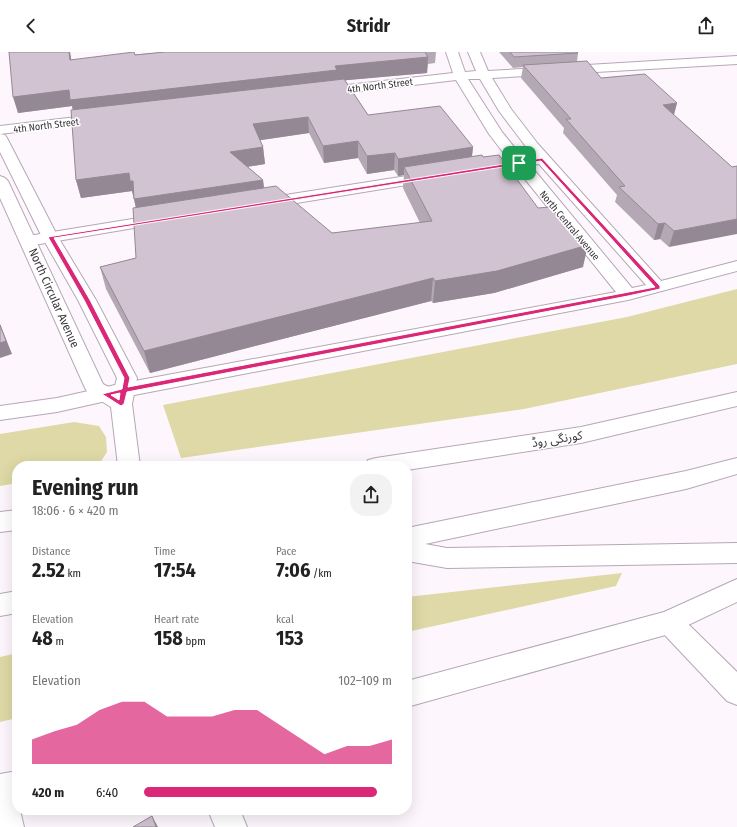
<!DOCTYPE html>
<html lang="en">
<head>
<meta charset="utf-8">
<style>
  body { margin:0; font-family:"Fira Sans Condensed","Noto Sans Arabic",sans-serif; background:#f2f2f2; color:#222; height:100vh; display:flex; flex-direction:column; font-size:15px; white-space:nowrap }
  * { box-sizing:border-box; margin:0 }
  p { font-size:13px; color:#767676 }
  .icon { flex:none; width:22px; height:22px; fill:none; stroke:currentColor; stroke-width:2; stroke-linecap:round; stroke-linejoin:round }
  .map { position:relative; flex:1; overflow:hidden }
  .details { position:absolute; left:12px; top:409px; width:400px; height:354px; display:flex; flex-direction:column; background:#fff; border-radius:16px; box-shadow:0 4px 16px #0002 }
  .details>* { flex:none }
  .pin { position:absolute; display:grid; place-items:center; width:34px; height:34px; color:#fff; margin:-17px; border-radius:8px; box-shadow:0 2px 6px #0006 }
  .round { display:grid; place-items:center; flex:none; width:42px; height:42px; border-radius:16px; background:#f2f2f2 }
  .headline { display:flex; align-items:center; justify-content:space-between; height:68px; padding:0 20px }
  h1 { font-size:22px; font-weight:700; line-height:30px }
  .metrics { display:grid; grid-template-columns:repeat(3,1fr); gap:6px; height:68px; padding:4px 20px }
  .metrics div { display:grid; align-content:center }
  .metrics b { font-size:20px; font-weight:700 }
  .metrics small { font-size:11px; font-weight:400 }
  .metrics p { font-size:11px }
  .chart { height:112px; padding:8px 20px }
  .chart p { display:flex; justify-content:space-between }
  .chart svg { width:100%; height:72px; margin-top:4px; fill:#db2777; opacity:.7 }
  ul { padding:0 20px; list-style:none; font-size:13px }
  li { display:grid; grid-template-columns:64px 48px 1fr; align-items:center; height:30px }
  li i { height:10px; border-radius:5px; background:#db2777 }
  header { display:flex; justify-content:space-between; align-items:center; height:52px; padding:0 20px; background:#fff; font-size:18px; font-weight:700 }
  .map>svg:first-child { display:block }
  .green { fill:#ded9a6 }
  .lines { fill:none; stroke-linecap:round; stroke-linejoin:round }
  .lane-casing { stroke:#b6a7b6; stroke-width:2 }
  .street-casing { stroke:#b6a7b6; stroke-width:2 }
  .secondary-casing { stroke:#b6a7b6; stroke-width:2 }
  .primary-casing { stroke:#b6a7b6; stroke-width:2 }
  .lane { fill:#fff; fill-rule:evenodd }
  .street { fill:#fff; fill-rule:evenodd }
  .secondary { fill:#fff; fill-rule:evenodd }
  .primary { fill:#fff; fill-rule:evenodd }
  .wall { fill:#b5a8b5; fill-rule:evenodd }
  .shaded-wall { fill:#938893 }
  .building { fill:#d2c3d2; stroke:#938893 }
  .route { fill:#db2777; stroke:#fff; fill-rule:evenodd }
  .labels { text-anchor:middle; stroke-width:3; stroke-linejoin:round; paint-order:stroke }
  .far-street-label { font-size:10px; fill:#3a343a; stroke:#fff }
  .street-label { font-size:12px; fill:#3a343a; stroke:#fff }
</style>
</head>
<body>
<header><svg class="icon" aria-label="back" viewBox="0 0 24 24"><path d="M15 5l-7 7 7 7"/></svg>Stridr<svg class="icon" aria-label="share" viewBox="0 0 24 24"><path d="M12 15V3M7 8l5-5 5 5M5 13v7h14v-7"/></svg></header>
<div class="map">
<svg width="737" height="775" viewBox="0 0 737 775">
  <rect width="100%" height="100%" fill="#fdf7fd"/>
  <!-- green -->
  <g class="green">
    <polygon points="737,237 737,312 524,357 181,406 163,353 627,265"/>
    <polygon points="74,370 99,374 106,385 107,400 98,414 17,414 17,431 0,434 0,382"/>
    <polygon points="622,521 616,534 407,580 407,545"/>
    <polygon points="17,601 17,666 0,670 0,605"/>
  </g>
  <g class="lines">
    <!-- lane casing -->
    <g class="lane-casing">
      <polygon id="lane" points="2,725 11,729 17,747 17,758 20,758 24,775 0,775 0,726"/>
    </g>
    <!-- street casing -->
    <g class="street-casing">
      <g id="street">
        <path d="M446 0H458L465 20 476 19 468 0H480L488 19 737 4V12L492 26 511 57 538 92 661 229 737 209V219L628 248 124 345 57 360 0 368V354L57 346 124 331 616 240 516 116 478 121 473 120 471 117 473 114 509 108 489 82 456 28 321 44 316 43 315 40 316 37 321 36 453 21ZM468 27H480L499 59 533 104 523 106 502 80ZM539 112 646 233 632 236 530 113Z"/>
        <polygon points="102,62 107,63 109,66 107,69 0,82 0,74"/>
        <polygon points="432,120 437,122 440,125 437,128 260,157 254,155 252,152 254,149 260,147"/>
        <polygon points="163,162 169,164 171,167 169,170 28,194 22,193 20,189 22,185 28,184"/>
        <polygon points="669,558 678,562 737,620 737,653 727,649 660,578 656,570 660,562"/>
        <polygon points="208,758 240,758 247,775 215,775"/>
      </g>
    </g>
    <!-- secondary casing -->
    <g class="secondary-casing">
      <g id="secondary">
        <polygon points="0,82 5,83 7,86 58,185 96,248 137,326 132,352 140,414 118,414 111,355 88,341 85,336 0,146 0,124 5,126 8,129 103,332 114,338 117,326 78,248 42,185 0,100"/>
        <polygon points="737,527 737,550 669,582 407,655 407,629 664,560"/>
        <polygon points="17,719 17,751 0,754 0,722"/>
      </g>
    </g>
    <!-- primary casing -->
    <g class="primary-casing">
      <g id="primary">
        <polygon points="737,340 737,354 581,391 407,418 407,414 365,414 368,408 376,406 581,375"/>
        <polygon points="737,406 737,422 686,437 425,492 447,496 737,491 737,511 447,516 407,509 407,476 686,419"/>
        <polygon points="17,458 17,478 0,480 0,460"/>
        <polygon points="17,539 17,561 0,564 0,542"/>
      </g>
    </g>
    <!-- lane -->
    <use href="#lane" class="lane"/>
    <!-- street -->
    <use href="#street" class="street"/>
    <!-- secondary -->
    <use href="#secondary" class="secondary"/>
    <!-- primary -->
    <use href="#primary" class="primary"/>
  </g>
  <!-- wall -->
  <g class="wall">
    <path d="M9 0H70L71 8 165 0H436L435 11 428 12 427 21 345 28 368 63 473 95 472 104 483 105 538 156 583 215 494 241 433 251 431 249 150 321 106 237 100 215 136 206V156L132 139 81 146 76 128 73 58 72 54 18 61ZM309 81 324 111 358 106 367 122 394 118 398 124 404 123 403 136 420 171 332 181 264 136 263 128 248 115 265 112 263 95 260 88Z"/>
    <polygon points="499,0 577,0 578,1 577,10 601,26 677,51 674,63 732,115 669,195 660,187 654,188 615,150 617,143 563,81 564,76 521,26 523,15 513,16"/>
  </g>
  <!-- shaded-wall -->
  <g class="shaded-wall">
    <polygon points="69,0 70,0 74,24 70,8"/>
    <polygon points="428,5 427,21 338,29 74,64 72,54 18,61 13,45 69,38"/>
    <polygon points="677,51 673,65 663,53"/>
    <polygon points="308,65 309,81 255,89 253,72"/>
    <polygon points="358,89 358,106 324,111 323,94"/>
    <polygon points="263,95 265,112 232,117 230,100"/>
    <polygon points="473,95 471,112 404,115 404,123 398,124 398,107"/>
    <polygon points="395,101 394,118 367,122 367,104"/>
    <polygon points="129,121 133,129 134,147 132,139 81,146 76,128"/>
    <polygon points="263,128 265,145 138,165 134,147"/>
    <polygon points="737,167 737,182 669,195 674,179"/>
    <polygon points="665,171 660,187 654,188 658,172"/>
    <polygon points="588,193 583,215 494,241 433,251 435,229"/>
    <polygon points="433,226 431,249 150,321 144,299"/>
    <polygon points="0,272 12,302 0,306"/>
    <polygon points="152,764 158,775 156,775"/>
  </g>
  <!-- building -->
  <g class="building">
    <polygon points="9,0 69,0 70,8 134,0 135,3 165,0 425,0 428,5 335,14 337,18 70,48 69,38 13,45"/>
    <polygon points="510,0 577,0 578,1 514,5"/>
    <polygon points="587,9 601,26 645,22 677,51 663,53 732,115 737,114 737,167 674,179 665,171 658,172 619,135 625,134 566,67 571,67 523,13"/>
    <polygon points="344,27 368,63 440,54 473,95 398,107 395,101 367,104 358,89 323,94 308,65 253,72 263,95 230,100 263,128 134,147 133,129 130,129 129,121 76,128 71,58"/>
    <polygon points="482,103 483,105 499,103 538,156 550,155 588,193 497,219 435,229 433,226 144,299 100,215 136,206 133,156 276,134 332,181 432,169 404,115"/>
    <polygon points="0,273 6,289 0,291"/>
    <polygon points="152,764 156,775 133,775"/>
  </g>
  <!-- route -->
  <path class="route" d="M542 106 660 234V237L628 244 127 340 124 352 121 354 102 342 122 337 124 326 84 248 48 185ZM541 109 655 235 128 335 130 326 90 248 54 186ZM120 341 119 348 111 343Z"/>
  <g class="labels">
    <!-- far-street labels -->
    <g class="far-street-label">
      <text transform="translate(380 33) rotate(-7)" y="4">4th North Street</text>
      <text transform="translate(46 73) rotate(-7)" y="4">4th North Street</text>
      <text transform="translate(570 173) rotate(50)" y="4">North Central Avenue</text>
    </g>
    <!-- street labels -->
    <g class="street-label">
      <text transform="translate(54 246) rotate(66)" y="4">North Circular Avenue</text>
      <text transform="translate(557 387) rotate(-9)" y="4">کورنگی روڈ</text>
    </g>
  </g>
</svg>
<div class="pin" style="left:519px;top:111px;background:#1e9e55"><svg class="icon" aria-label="arrive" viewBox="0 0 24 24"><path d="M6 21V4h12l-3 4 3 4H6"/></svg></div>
<section class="details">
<div class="headline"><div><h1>Evening run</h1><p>18:06 · 6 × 420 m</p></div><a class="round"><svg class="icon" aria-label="share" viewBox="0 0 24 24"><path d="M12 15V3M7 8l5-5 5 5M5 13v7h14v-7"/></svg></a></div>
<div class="metrics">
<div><p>Distance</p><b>2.52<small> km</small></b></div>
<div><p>Time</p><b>17:54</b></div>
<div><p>Pace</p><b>7:06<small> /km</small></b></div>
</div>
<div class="metrics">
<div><p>Elevation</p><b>48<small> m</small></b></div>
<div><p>Heart rate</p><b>158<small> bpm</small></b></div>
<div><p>kcal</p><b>153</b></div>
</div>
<div class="chart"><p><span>Elevation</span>102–109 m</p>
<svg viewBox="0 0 160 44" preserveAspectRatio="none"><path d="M0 44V29L10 24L20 20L30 11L40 6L50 6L60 15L70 15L80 15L90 11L100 11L110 20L120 29L130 38L140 33L150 33L160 29V44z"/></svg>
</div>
<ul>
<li><b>420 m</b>6:40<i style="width:94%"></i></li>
</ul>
</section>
</div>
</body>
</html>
